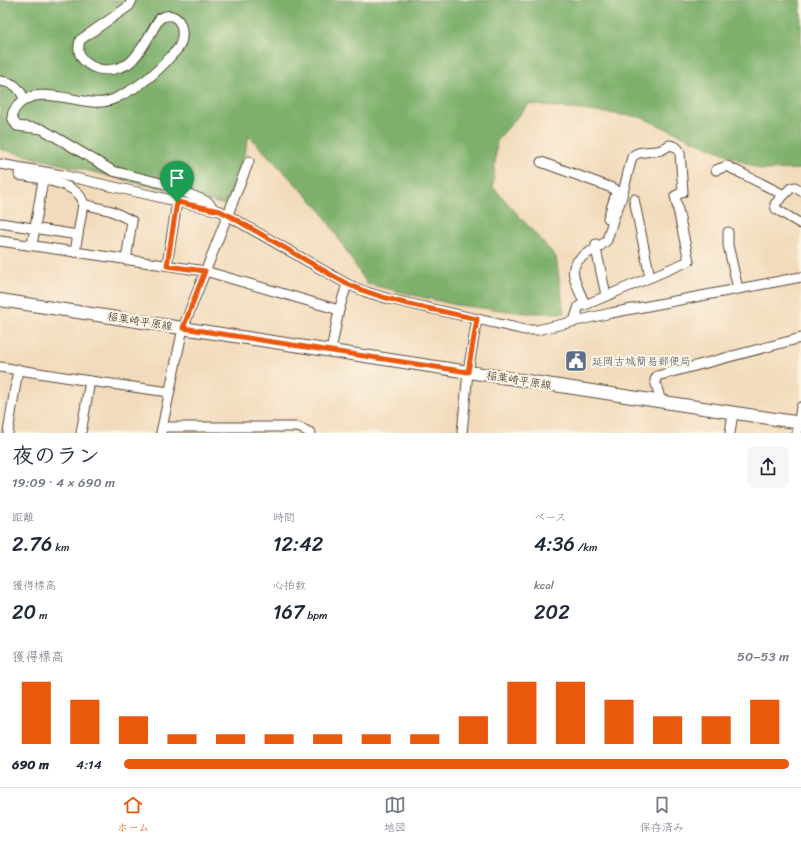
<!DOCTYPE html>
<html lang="ja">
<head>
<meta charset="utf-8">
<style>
  body { margin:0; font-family:Sriracha,"Klee One",sans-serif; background:#f6f6f7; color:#1f2937; height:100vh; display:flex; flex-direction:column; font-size:15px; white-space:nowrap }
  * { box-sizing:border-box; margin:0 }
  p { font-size:13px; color:#747a83 }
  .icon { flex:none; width:22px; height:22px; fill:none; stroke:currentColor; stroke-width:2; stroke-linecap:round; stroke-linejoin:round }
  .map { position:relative; height:433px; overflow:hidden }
  .panel { display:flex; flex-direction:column; background:#fff; flex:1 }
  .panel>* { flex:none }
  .pin { position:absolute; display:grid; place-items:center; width:34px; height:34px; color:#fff; margin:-41px -17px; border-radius:50% 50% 50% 0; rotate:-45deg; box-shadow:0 0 4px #0007 }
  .pin .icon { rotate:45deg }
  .round { display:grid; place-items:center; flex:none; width:42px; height:42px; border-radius:8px; background:#f6f6f7 }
  .headline { display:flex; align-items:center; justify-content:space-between; height:68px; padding:0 12px }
  h1 { font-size:22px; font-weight:600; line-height:30px }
  .metrics { display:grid; grid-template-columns:repeat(3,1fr); gap:6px; height:68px; padding:4px 12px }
  .metrics div { display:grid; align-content:center }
  .metrics b { font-size:20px; font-weight:600 }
  .metrics small { font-size:11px; font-weight:400 }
  .metrics p { font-size:11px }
  .chart { height:112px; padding:8px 12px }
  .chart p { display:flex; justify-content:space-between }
  .chart svg { width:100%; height:72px; margin-top:4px; stroke:#ea580c; stroke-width:6 }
  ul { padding:0 12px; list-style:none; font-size:13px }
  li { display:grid; grid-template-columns:64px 48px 1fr; align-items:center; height:30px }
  li i { height:10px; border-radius:5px; background:#ea580c }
  .tabs { display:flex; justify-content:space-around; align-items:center; height:56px; border-top:1px solid #e0e1e3; background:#fff; font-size:11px; color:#747a83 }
  .tabs a { display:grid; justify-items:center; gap:2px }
  .tabs .selected { color:#ea580c }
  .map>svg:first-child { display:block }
  .forest { fill:#7eb06c; stroke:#5c6d45 }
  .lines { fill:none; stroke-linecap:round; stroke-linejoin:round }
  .minor-casing { stroke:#564536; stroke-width:11 }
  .major-casing { stroke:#564536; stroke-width:14 }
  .minor { stroke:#fff; stroke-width:9 }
  .major { stroke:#fff; stroke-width:12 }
  .route-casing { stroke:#fff; stroke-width:8 }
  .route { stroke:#ea580c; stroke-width:5 }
  .labels { text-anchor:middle; stroke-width:4; stroke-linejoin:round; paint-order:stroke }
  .street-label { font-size:11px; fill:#3b2a1e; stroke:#fcf5e5 }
  .service-label { font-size:11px; fill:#4e5e75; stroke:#fcf5e5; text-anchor:start }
</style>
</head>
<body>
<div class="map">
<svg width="801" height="433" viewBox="0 0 801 433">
  <rect width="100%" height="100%" fill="#fcf5e5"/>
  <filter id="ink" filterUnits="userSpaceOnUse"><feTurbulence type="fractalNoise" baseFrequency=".025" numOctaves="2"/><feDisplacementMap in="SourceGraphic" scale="8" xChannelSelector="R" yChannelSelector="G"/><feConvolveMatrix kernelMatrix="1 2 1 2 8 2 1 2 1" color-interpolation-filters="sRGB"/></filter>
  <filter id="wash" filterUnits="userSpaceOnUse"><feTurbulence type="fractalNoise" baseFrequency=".012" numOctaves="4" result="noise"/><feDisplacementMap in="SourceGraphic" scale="16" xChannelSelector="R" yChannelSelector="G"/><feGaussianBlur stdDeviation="0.9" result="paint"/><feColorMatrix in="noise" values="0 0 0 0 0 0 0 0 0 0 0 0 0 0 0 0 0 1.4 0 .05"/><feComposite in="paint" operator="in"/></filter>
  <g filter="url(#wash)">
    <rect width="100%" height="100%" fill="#f2dbbc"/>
    <!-- forest -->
    <polygon class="forest" points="0,0 801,0 801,169 762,170 640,117 529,104 497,140 493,187 556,257 564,313 527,313 456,305 367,284 320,209 249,136 230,206 0,149"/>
  </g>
  <g filter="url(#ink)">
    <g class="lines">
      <!-- minor casing -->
      <g class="minor-casing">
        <g id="minor">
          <path d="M132 0 129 6 80 40C77 51 79 58 88 64 95 69 105 71 114 69 119 68 124 66 128 64 141 54 151 31 160 18 180 8 187 32 179 47 177 50 174 53 171 56 156 74 137 88 116 98 108 102 101 103 92 102 67 100 32 84 15 109 10 115 13 121 17 126L42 129 113 171 165 184 208 202 214 209"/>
          <path d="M0 81C15 83 18 86 25 100"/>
          <polyline points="541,162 615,189 616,193 608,218"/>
          <polyline points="0,164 62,175 220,211 347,284 366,292 389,299 525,330 537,330 611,313 801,277"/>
          <path d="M20 168 19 175C35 178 82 183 83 204"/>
          <polyline points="716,170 727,166 729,167 784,195"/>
          <polyline points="801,191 795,187 791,188 775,204 776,209 801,224"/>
          <polyline points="634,199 650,277"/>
          <polyline points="0,223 78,235"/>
          <polyline points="728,232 728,245 738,289"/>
          <polyline points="0,241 205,271 339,310"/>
          <polyline points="596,244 596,249 606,295"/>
          <polyline points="32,245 43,180"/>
          <polyline points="75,252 83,204 112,211 132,221 126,260"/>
          <polyline points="167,265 177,202"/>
          <path d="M574 321 579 306 585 305C577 283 562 267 588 253 595 249 602 246 607 240L614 217 621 200 632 157C639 149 652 153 661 150 663 149 667 147 669 145 675 146 678 147 680 153L683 192 675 196 689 261 585 305"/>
          <polyline points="331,351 339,310 347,284"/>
          <polyline points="0,367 90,381 169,392"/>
          <polyline points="661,402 655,380 657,376 801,338"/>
          <polyline points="162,427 298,427 311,433"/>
          <polyline points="8,433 18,369"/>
          <polyline points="81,433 90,381"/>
          <polyline points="161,433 183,328 249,161"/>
          <polyline points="462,433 468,372 477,319"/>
          <polyline points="730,433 733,413"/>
          <polyline points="797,433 801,407"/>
        </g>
      </g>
      <!-- major casing -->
      <g class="major-casing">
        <polyline id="major" points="0,300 801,423"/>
      </g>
      <!-- minor -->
      <use href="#minor" class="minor"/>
      <!-- major -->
      <use href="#major" class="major"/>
    </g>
  </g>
  <g class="lines" filter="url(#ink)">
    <!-- route casing -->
    <g class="route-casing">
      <path id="route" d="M177 202 220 211 228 215 347 284C388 302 433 309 477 319L468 372 183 328 205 271 167 266Z"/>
    </g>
    <!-- route -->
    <use href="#route" class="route"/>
  </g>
  <!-- icons -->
  <defs>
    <g id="civic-square" transform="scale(1.15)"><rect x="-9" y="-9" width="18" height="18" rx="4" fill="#5c6f8a" stroke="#fcf5e5"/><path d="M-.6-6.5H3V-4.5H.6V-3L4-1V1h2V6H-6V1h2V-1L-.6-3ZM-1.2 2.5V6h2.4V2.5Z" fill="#fff"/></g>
  </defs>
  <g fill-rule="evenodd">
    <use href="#civic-square" x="576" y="361"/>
  </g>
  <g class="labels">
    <!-- street labels -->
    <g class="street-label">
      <text transform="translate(140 321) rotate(9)" y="4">稲葉崎平原線</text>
      <text transform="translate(519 380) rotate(9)" y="4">稲葉崎平原線</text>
    </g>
    <!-- service labels -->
    <g class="service-label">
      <text x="592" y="365">延岡古城簡易郵便局</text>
    </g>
  </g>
</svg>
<div class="pin" style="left:177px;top:202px;background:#1e9e55"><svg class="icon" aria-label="arrive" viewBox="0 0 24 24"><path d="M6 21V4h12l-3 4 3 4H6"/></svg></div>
</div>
<section class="panel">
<div class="headline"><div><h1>夜のラン</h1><p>19:09 · 4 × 690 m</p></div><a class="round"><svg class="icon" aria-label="share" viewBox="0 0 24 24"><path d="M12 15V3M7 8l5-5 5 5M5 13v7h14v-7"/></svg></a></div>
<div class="metrics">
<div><p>距離</p><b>2.76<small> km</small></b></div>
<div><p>時間</p><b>12:42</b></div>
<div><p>ペース</p><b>4:36<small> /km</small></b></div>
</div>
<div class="metrics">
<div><p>獲得標高</p><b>20<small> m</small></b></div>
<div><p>心拍数</p><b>167<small> bpm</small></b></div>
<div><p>kcal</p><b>202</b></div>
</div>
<div class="chart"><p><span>獲得標高</span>50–53 m</p>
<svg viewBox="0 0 160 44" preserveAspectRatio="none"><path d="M5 44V6M15 44V17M25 44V27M35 44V38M45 44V38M55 44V38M65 44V38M75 44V38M85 44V38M95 44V27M105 44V6M115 44V6M125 44V17M135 44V27M145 44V27M155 44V17"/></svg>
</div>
<ul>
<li><b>690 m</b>4:14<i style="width:100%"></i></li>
</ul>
</section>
<nav class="tabs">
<a class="selected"><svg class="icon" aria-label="home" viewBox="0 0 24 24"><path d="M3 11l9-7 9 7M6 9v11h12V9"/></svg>ホーム</a>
<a><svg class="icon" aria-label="map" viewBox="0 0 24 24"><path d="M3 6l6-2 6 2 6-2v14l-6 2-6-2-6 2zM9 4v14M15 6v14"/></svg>地図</a>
<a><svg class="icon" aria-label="saved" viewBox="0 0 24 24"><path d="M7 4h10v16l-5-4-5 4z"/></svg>保存済み</a>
</nav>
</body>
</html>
